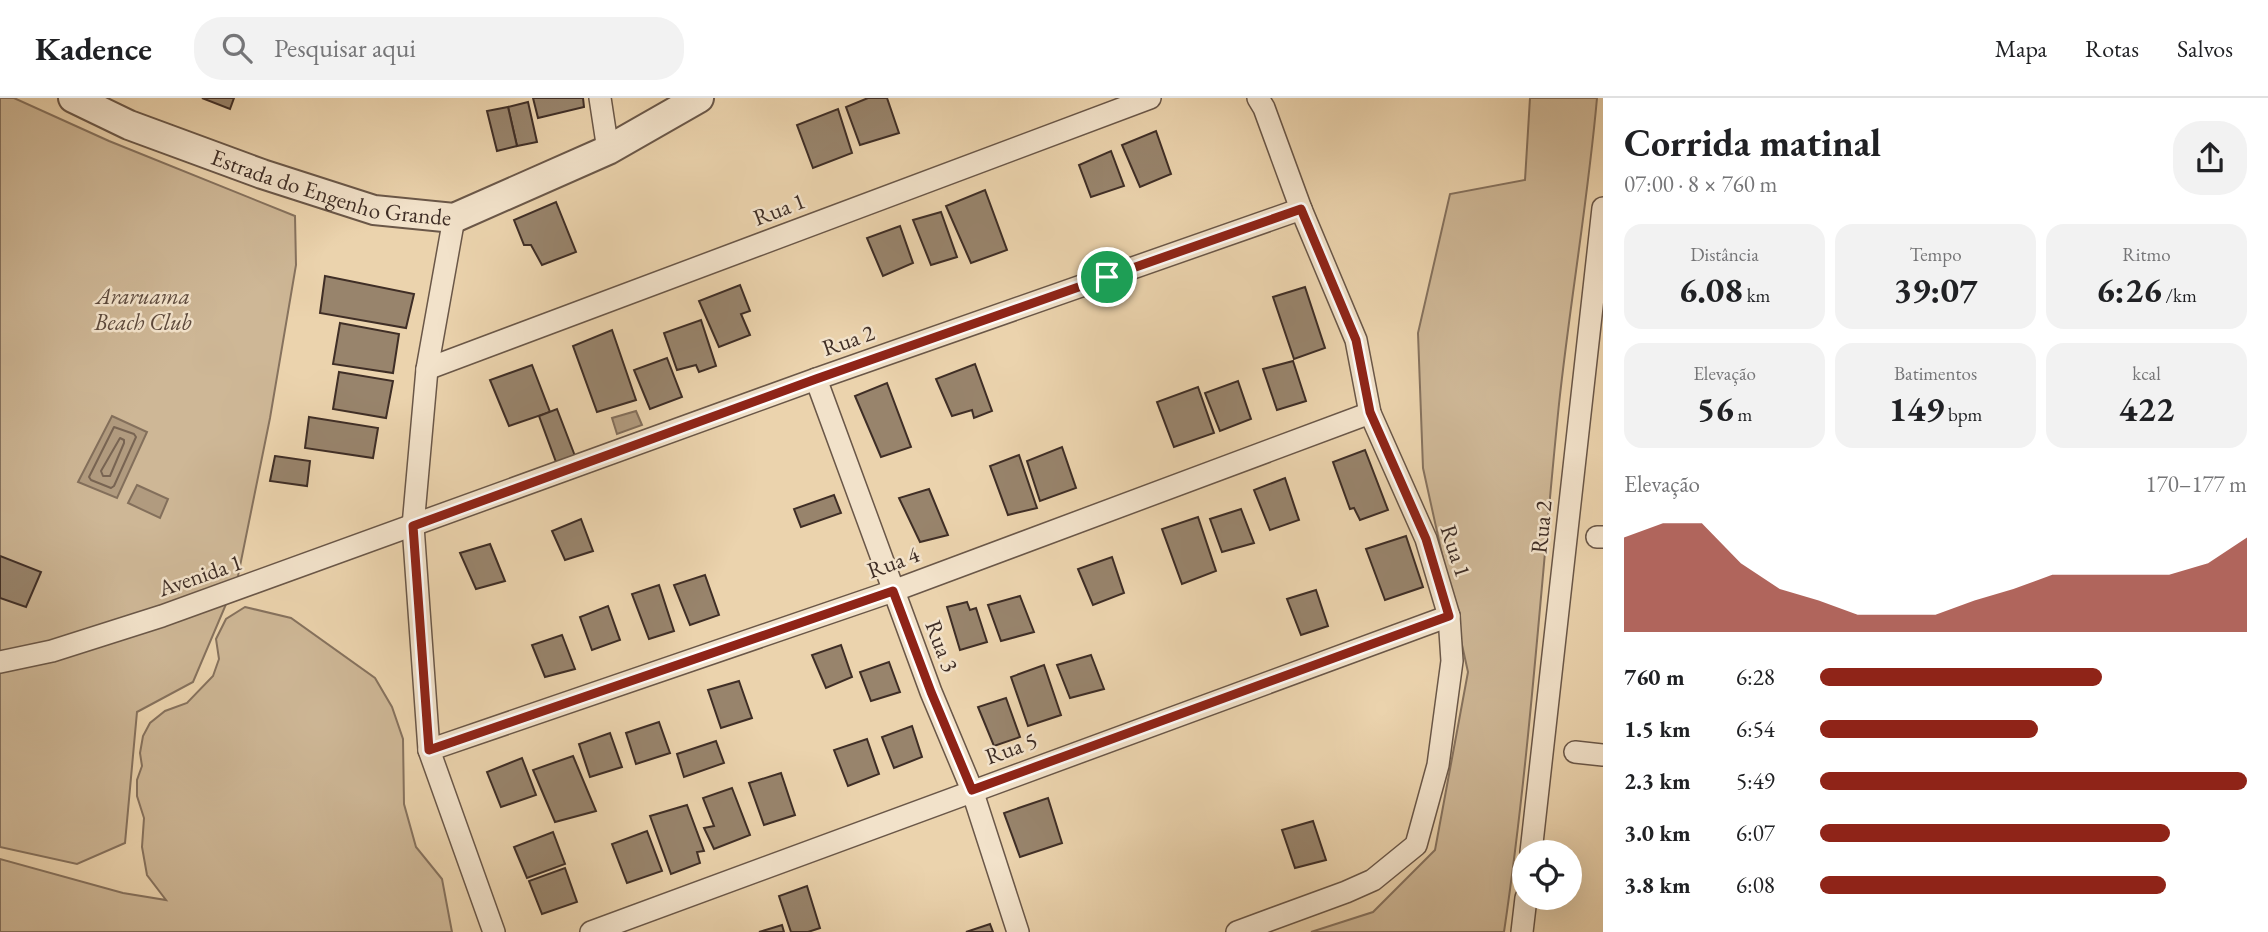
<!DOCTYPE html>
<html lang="pt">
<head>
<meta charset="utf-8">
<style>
  body { margin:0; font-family:"EB Garamond",serif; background:#f2f2f2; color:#202124; height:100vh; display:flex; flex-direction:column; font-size:26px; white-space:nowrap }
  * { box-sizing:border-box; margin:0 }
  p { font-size:23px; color:#757577 }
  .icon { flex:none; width:38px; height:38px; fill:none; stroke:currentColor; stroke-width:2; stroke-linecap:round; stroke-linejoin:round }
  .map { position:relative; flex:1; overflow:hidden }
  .sheet { display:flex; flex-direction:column; background:#fff; width:665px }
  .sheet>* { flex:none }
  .fabs { position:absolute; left:1512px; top:742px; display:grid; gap:14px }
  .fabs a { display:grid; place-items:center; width:70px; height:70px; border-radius:50%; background:#fff; box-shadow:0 7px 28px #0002; font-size:35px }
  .pin { position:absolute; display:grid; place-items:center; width:60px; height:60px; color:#fff; margin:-30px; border:4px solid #fff; border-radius:50%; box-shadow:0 2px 7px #0007 }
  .round { display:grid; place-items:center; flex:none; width:74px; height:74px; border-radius:28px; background:#f2f2f2 }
  .head { display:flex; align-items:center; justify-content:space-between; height:119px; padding:0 21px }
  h1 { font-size:38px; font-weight:700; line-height:52px }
  .metrics { display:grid; grid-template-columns:repeat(3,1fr); gap:10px; height:119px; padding:7px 21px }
  .metrics div { display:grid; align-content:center; border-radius:18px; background:#f2f2f2; text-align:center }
  .metrics b { font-size:35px; font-weight:700 }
  .metrics small { font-size:19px; font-weight:400 }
  .metrics p { font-size:19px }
  .chart { height:196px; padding:14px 21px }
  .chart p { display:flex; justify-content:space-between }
  .chart svg { width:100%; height:126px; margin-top:7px; fill:#8f2418; opacity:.7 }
  ul { padding:0 21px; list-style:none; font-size:23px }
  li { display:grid; grid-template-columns:112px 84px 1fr; align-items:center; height:52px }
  li i { height:18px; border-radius:9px; background:#8f2418 }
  header { display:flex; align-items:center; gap:42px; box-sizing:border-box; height:98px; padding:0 35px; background:#fff; border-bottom:2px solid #e0e0e0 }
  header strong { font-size:33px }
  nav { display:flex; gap:38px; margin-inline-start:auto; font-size:24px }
  .search { width:490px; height:63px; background:#f2f2f2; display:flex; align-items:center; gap:18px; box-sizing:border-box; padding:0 24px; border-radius:28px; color:#757577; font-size:26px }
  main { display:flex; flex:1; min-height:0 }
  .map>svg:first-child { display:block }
  .green { fill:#ceb796; stroke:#86725e; stroke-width:2 }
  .water { fill:#b19b7f; stroke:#836f5b; stroke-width:2 }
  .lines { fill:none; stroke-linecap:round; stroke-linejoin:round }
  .shore { stroke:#786452; stroke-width:2 }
  .building { fill:#98846c; stroke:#3f2e26; stroke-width:2 }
  .minor-casing { stroke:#6a5748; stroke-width:24 }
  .tertiary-casing { stroke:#6a5748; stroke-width:32 }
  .minor { stroke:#f2e2ca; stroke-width:21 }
  .tertiary { stroke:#f2e2ca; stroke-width:28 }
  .route-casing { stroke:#fff; stroke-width:14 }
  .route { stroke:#8f2418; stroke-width:9 }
  .labels { text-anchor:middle; stroke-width:5; stroke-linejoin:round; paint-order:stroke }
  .street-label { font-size:23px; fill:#3f2e26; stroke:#f2e2ca }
  .park-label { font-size:23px; font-style:italic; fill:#5c493c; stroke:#f2e2ca }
</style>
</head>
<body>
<header>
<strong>Kadence</strong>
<div class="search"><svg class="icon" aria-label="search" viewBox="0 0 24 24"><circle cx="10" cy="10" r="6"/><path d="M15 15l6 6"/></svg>Pesquisar aqui</div>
<nav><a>Mapa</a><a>Rotas</a><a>Salvos</a></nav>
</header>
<main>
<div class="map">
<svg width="1603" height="834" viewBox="0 0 1603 834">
  <rect width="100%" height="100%" fill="#ebd3ad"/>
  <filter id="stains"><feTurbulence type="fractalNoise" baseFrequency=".00286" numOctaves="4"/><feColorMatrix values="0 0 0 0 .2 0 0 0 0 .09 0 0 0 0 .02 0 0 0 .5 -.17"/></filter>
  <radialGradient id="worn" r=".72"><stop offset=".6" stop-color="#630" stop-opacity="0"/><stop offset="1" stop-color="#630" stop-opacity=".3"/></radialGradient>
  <!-- green -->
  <g class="green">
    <polygon points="0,0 14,0 109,43 295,118 296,167 270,320 238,478 193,584 137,614 125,745 77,766 0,749"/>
    <path d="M1530 0H1597C1588 102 1570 204 1559 306 1541 482 1530 659 1504 834H1311L1373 814 1435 752 1468 574 1423 370 1418 235 1450 96 1525 82Z"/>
    <polygon points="245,509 291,520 375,580 392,609 403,641 404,706 416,749 442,781 452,834 0,834 0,761 123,795 166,802 147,777 142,749 144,720 137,698 137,682 142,668 140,655 143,638 150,625 165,613 187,605 213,578 219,561 216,541 226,521"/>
  </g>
  <!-- water -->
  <g class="water">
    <polygon points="636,313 642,327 617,336 612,320"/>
    <polygon points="112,318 147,334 117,400 78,384"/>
    <polygon points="137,387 168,401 160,420 128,405"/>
  </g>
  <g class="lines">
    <!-- shore -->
    <g class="shore">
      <polygon points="114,329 134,336 136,339 114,388 111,390 91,382 89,379"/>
      <polygon points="120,340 124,342 124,345 110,378 103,378 101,373"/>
    </g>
  </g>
  <!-- building -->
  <g class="building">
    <polygon points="202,0 234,0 230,11"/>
    <polygon points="533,0 583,0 584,9 538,20"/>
    <polygon points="868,0 887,0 899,35 860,47 846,9"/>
    <polygon points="528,4 537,44 517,48 508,9"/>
    <polygon points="508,9 517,48 497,53 487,13"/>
    <polygon points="838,11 852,55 813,70 797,27"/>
    <polygon points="1156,33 1171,76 1140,89 1122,47"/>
    <polygon points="1111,53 1124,88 1091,99 1079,67"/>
    <polygon points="985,92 1007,152 971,165 946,108"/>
    <polygon points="556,104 576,154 542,167 531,147 524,147 514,122"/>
    <polygon points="941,114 957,159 931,167 913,122"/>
    <polygon points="900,128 913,165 883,178 867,140"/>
    <polygon points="325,178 414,196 406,230 320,215"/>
    <polygon points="740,187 750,213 741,216 750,237 719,249 699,203"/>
    <polygon points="1305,189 1325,250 1294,261 1273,199"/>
    <polygon points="701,222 716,268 699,274 696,267 677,272 664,235"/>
    <polygon points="340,225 399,236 393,275 333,266"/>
    <polygon points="612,232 636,302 597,314 573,248"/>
    <polygon points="667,260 682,299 650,311 634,272"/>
    <polygon points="1293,263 1306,303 1277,312 1263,271"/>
    <polygon points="975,266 992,313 974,320 972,312 952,318 936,281"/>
    <polygon points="532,267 550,314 509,328 490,282"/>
    <polygon points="339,274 393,283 386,320 333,311"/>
    <polygon points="1238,283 1251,321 1220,333 1205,295"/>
    <polygon points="887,285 911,349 881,359 855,298"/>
    <polygon points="1198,289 1214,335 1174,349 1157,304"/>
    <polygon points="557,311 575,358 556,364 539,318"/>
    <polygon points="309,319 378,330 373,360 305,350"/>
    <polygon points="1062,349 1076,390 1040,403 1027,363"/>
    <polygon points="1365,352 1388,412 1360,422 1354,410 1350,411 1333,364"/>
    <polygon points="1019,357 1037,410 1008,417 990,368"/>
    <polygon points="275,358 310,363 307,388 270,383"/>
    <polygon points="1285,380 1299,422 1270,432 1254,392"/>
    <polygon points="929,391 948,437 920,444 899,400"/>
    <polygon points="834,397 841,415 801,429 794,411"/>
    <polygon points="1241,411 1254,445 1222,454 1210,421"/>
    <polygon points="1198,419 1216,473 1182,486 1162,431"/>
    <polygon points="581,421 593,453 565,462 552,433"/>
    <polygon points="1406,438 1423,489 1385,502 1366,451"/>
    <polygon points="490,446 505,483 476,491 460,455"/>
    <polygon points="0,458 41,474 26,509 0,500"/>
    <polygon points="1112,459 1124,495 1093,507 1078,471"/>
    <polygon points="705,477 719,517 690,527 674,487"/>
    <polygon points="659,487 674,533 649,541 632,496"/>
    <polygon points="1316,492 1328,528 1301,537 1287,501"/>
    <polygon points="1020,498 1034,534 1001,543 988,507"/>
    <polygon points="967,504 970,512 976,510 987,544 960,552 947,509"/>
    <polygon points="608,508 620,542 592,552 580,519"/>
    <polygon points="562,537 575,571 545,579 532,547"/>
    <polygon points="841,547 852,579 826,590 812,557"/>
    <polygon points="1091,557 1104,591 1070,600 1057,567"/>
    <polygon points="889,564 900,594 871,603 860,574"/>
    <polygon points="1044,567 1061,617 1028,628 1011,579"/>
    <polygon points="739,583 752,620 721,630 708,592"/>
    <polygon points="1006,600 1020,639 994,648 978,609"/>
    <polygon points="659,624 670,655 636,666 626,635"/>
    <polygon points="912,628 922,659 894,670 882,639"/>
    <polygon points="610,635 622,669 590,679 579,646"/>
    <polygon points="867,641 879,676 848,688 834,652"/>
    <polygon points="716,643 724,665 684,679 677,656"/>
    <polygon points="573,658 596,713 555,724 533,672"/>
    <polygon points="522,660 536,697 501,709 487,674"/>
    <polygon points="781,675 795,717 764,727 749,685"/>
    <polygon points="732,690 750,737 714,751 704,730 714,728 703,700"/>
    <polygon points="1048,700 1062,745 1020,759 1004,715"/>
    <polygon points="687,707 704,753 697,754 700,765 671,776 650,718"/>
    <polygon points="1313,723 1326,762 1295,770 1282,732"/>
    <polygon points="647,733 662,773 627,785 612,746"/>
    <polygon points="553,734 565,766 527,780 514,749"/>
    <polygon points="565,770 577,804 542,816 529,783"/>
    <polygon points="807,788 820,830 808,834 791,834 779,798"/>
    <polygon points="990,826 993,834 966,834"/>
    <polygon points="782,827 784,834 759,834"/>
  </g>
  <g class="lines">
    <!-- minor casing -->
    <g class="minor-casing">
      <g id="minor">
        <polyline points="600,0 608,52"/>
        <polyline points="454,120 427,271 413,428 429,652 494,834"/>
        <polyline points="427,271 1150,0"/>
        <polyline points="816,281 931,594 972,692 1018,834"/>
        <polyline points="1597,439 1603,439"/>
        <polyline points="0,564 52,553 162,518 816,281 1301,111"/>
        <polyline points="429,652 893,493 1370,315"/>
        <polyline points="1575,654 1603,657"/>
        <polyline points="1531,754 1603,110"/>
        <polyline points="591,834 1449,518"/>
        <polyline points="1237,834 1346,794 1373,782 1416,747 1438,667 1452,563 1449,518 1426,441 1370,315 1356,242 1301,111 1264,10 1258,0"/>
        <polyline points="1522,834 1526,800"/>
      </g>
    </g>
    <!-- tertiary casing -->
    <g class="tertiary-casing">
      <g id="tertiary">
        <path id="s1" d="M73 0 129 27 262 76 374 112 454 120 608 52 699 0"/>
      </g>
    </g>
    <!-- minor -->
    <use href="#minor" class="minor"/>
    <!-- tertiary -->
    <use href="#tertiary" class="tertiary"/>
  </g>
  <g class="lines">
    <!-- route casing -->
    <g class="route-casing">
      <polygon id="route" points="1301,111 1356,242 1370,314 1426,441 1449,518 972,692 931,594 893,493 429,652 413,428 816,281"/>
    </g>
    <!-- route -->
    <use href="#route" class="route"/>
  </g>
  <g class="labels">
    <!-- street labels -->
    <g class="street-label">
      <text dy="8" stroke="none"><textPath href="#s1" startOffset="275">Estrada do Engenho Grande</textPath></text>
      <text transform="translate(779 111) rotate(-21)" y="8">Rua 1</text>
      <text transform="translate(848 242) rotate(-19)" y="8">Rua 2</text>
      <text transform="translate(1541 429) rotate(-84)" y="8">Rua 2</text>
      <text transform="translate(1456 453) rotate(72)" y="8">Rua 1</text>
      <text transform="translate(893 464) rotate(-20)" y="8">Rua 4</text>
      <text transform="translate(200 477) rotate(-19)" y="8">Avenida 1</text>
      <text transform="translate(942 548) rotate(69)" y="8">Rua 3</text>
      <text transform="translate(1011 650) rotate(-20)" y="8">Rua 5</text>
    </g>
    <!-- park labels -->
    <g class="park-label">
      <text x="143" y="206">Araruama<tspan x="143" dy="26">Beach Club</tspan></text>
    </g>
  </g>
  <rect width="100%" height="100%" filter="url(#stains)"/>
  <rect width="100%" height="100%" fill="url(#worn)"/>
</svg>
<div class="fabs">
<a><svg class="icon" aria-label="locate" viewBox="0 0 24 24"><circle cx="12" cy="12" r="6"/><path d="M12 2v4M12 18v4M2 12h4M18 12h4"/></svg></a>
</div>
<div class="pin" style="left:1107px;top:179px;background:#1e9e55"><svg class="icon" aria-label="arrive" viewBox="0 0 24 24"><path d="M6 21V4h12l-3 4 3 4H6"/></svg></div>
</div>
<section class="sheet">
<div class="head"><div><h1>Corrida matinal</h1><p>07:00 · 8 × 760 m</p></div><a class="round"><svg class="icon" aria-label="share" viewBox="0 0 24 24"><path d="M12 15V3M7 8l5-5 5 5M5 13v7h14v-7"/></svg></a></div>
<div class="metrics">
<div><p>Distância</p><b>6.08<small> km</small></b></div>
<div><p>Tempo</p><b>39:07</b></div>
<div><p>Ritmo</p><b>6:26<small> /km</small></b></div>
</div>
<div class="metrics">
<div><p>Elevação</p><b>56<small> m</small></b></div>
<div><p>Batimentos</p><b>149<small> bpm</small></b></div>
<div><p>kcal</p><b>422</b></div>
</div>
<div class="chart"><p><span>Elevação</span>170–177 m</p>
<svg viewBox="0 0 160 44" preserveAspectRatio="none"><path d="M0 44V11L10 6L20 6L30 20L40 29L50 33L60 38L70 38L80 38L90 33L100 29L110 24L120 24L130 24L140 24L150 20L160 11V44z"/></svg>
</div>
<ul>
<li><b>760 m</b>6:28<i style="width:66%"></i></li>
<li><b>1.5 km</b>6:54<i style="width:51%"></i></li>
<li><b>2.3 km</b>5:49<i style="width:100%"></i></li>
<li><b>3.0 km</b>6:07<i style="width:82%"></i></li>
<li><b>3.8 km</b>6:08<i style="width:81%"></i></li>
</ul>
</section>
</main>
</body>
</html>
